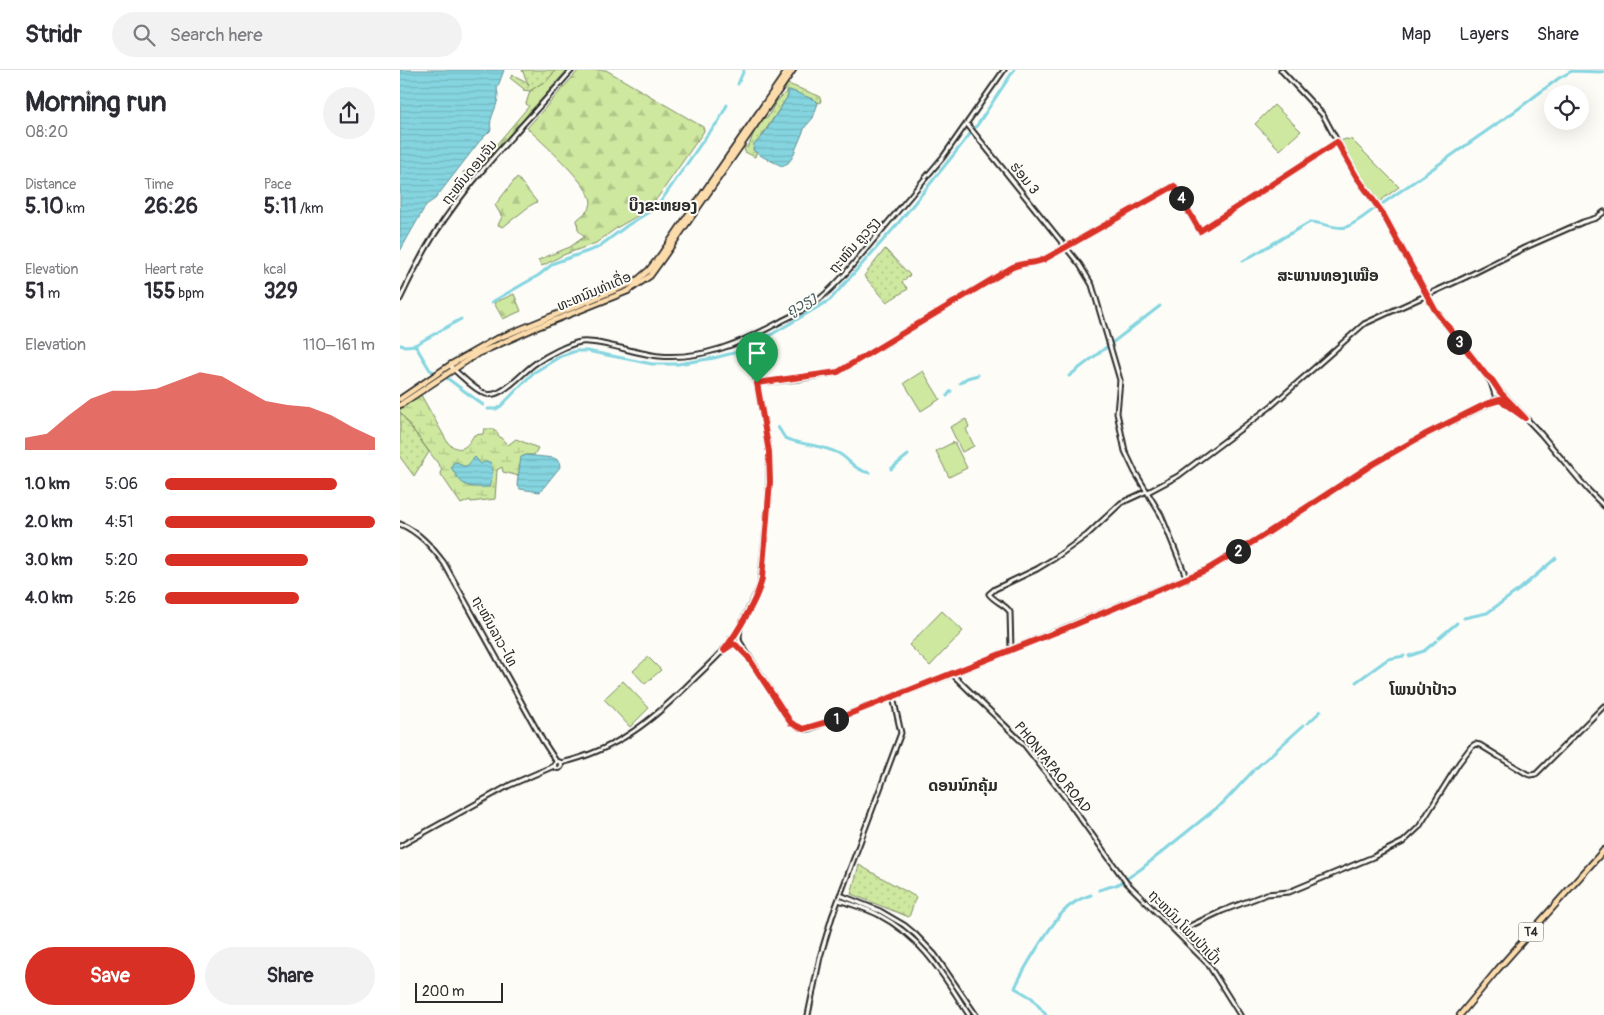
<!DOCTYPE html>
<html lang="en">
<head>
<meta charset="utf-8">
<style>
  body { margin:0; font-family:Pangolin,"Noto Sans Lao",sans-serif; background:#f2f2f3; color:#2b2b33; height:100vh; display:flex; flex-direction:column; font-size:19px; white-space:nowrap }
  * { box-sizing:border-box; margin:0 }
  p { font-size:16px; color:#7c7c81 }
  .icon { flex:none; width:28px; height:28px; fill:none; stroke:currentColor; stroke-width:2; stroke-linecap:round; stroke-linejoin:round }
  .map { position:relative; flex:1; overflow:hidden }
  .side { display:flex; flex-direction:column; background:#fff; width:400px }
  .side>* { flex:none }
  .controls { position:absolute; left:1144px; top:15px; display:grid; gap:10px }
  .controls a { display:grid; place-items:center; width:45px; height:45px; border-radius:50%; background:#fff; box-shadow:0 5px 20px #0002; font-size:25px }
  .scale { position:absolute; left:15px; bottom:12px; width:88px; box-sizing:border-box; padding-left:5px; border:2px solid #2b2b2b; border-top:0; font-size:14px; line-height:18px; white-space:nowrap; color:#2b2b2b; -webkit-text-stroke:4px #fdfcf7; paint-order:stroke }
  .pin { position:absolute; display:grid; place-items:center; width:42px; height:42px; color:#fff; margin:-51px -21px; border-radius:50% 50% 50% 0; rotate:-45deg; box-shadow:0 0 5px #0007 }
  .pin .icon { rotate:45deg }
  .km { position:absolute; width:25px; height:25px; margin:-12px; border-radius:50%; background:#222; color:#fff; font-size:14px; line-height:25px; text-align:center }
  .round { display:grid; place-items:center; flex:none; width:52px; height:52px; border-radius:26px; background:#f2f2f3 }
  .summary { display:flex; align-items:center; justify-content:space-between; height:85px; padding:0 25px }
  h1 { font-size:28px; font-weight:800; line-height:38px }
  .metrics { display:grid; grid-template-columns:repeat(3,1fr); gap:8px; height:85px; padding:5px 25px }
  .metrics div { display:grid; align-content:center }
  .metrics b { font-size:21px; font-weight:800 }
  .metrics small { font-size:14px; font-weight:400 }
  .metrics p { font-size:14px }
  .chart { height:140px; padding:10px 25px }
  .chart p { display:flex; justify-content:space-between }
  .chart svg { width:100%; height:90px; margin-top:5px; fill:#d93025; opacity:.7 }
  .primary-button { display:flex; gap:10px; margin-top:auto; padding:10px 25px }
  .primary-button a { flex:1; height:58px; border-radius:30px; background:#d93025; color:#fff; font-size:20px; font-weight:800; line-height:58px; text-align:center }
  .primary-button a+a { background:#f2f2f3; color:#2b2b33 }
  ul { padding:0 25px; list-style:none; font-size:16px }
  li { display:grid; grid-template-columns:80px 60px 1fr; align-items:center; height:38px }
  li i { height:12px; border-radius:6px; background:#d93025 }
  header { display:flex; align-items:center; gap:30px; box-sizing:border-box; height:70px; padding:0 25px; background:#fff; border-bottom:1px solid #e1e1e2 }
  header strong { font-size:24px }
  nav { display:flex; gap:28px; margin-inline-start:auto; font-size:18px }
  .search { width:350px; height:45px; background:#f2f2f3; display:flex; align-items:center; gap:12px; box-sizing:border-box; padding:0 18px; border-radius:28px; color:#7c7c81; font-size:19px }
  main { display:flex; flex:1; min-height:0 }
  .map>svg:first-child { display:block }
  .grass { fill:url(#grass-dots); stroke:#7c8a65 }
  .forest { fill:url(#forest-firs); stroke:#7c8a65 }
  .wetland { fill:url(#wetland-marsh); stroke:#7c8a65 }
  .park { fill:#cee89f; stroke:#7c8a65 }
  .water { fill:url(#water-rules); stroke:#619198 }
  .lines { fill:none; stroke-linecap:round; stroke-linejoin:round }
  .canal { stroke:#85d5e0; stroke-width:3 }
  .tertiary-casing { stroke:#2b2b2b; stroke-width:7 }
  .primary-casing { stroke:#2b2b2b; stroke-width:8 }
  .tertiary { stroke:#fdfcf7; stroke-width:3 }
  .primary { stroke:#fddcac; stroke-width:4.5 }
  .route-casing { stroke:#fff; stroke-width:10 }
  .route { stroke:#d93025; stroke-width:6 }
  .labels { text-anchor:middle; stroke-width:4; stroke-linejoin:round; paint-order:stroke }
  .shield { fill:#fdfcf7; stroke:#6a6a68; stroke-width:1 }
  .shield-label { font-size:12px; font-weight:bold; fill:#2b2b2b }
  .street-label { font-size:14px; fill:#2b2b2b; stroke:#fdfcf7 }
  .water-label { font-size:15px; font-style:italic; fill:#465e61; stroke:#fdfcf7 }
  .quarter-label { font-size:16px; font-weight:bold; fill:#2b2b2b; stroke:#fdfcf7 }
</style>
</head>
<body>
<header>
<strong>Stridr</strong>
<div class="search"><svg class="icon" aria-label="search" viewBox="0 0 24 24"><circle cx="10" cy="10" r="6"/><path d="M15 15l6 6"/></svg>Search here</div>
<nav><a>Map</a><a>Layers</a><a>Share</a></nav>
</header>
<main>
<section class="side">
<div class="summary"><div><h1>Morning run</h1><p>08:20</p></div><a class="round"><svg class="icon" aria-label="share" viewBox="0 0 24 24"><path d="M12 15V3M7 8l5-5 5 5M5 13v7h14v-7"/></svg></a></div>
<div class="metrics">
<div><p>Distance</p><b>5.10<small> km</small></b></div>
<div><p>Time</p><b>26:26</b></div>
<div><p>Pace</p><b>5:11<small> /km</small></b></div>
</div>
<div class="metrics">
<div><p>Elevation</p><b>51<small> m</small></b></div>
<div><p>Heart rate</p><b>155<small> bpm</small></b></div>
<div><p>kcal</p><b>329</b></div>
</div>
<div class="chart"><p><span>Elevation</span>110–161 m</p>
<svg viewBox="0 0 160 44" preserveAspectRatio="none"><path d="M0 44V38L10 36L20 27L30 19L40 15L50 15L60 14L70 10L80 6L90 8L100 14L110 20L120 22L130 23L140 27L150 33L160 38V44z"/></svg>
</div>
<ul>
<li><b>1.0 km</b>5:06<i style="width:82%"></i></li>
<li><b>2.0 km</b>4:51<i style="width:100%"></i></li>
<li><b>3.0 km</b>5:20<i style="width:68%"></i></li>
<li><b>4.0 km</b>5:26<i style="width:64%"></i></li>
</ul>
<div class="primary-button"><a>Save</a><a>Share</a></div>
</section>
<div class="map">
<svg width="1204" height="945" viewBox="0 0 1204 945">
  <defs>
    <pattern id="grass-dots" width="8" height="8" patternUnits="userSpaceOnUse" patternTransform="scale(1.25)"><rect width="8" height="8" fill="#cee89f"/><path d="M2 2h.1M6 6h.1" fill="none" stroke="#b1c789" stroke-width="1.8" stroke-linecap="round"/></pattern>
    <pattern id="forest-firs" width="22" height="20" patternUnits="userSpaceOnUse" patternTransform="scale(1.25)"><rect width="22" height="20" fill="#cee89f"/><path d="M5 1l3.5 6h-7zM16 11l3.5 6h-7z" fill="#b1c789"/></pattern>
    <pattern id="wetland-marsh" width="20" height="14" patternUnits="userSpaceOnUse" patternTransform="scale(1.25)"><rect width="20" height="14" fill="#cee89f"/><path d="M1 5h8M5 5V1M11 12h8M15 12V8" fill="none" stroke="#b1c789"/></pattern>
    <pattern id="water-rules" width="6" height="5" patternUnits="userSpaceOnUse" patternTransform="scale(1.25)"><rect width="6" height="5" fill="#85d5e0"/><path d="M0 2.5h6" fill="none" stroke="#73b7c0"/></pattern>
  </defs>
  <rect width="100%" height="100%" fill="#fdfcf7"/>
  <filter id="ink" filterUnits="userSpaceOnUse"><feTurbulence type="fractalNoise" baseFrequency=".02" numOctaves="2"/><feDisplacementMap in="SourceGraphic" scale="10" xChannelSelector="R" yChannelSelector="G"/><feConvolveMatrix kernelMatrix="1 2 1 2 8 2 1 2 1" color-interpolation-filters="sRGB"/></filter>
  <g filter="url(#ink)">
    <!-- grass -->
    <g class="grass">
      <polygon points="122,0 156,0 145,14 142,13 130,21 123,20 124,19 110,8 113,5 125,11 129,16"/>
      <polygon points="388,14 419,26 421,30 420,33 388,20 388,26 353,79 356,83 355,87 345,82 344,78 349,75 354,62 364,47 367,48 376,32 386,22 385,16"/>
      <polygon points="485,179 510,205 502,212 508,219 487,232 464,206"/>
      <polygon points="0,342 29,382 14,406 0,387"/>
      <polygon points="459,795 516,827 509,847 451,824"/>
    </g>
    <!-- forest -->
    <g class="forest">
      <polygon points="156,0 167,0 72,108 69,104 64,107 63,102 69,100 78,91 79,92 86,87 129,36 126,34 130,21 142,13 145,13"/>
      <path d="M179 0H206L303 57 304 61 258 127 246 141 218 157 196 173 163 185 142 196 138 190 170 177 184 167 178 160 177 150C182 145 191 140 191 132 190 115 141 71 127 58Z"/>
      <polygon points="117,107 137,132 131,135 103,157 98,155 102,147 95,135"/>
      <polygon points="114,224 121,241 103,249 94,233"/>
    </g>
    <!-- wetland -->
    <path class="wetland" d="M21 325 48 373C61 384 67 377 74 365L83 364 84 359H92L98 363V365L108 375 116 369 138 378 134 385H126L122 387 119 406 103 402 102 397 97 400 95 429 71 432 70 430 61 434 40 403 42 399 0 342V339Z"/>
    <!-- park -->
    <g class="park">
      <polygon points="874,35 901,61 880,80 855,54"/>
      <polygon points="946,69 952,70 999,117 976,134 966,121 937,72"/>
      <polygon points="523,301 540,329 521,341 504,313"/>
      <polygon points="566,349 569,357 566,359 574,376 562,382 550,357"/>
      <polygon points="554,372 567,398 549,407 536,381"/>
      <polygon points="542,541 563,561 530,596 509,575"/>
      <polygon points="248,587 261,600 245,614 233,601"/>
      <polygon points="223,611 249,638 230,657 204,629"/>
    </g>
    <!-- water -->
    <g class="water">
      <path d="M0 0H104L97 19C102 34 87 47 91 60L79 72 35 129 26 135 0 181Z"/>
      <polygon points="388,20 390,20 415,30 418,33 413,48 405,57 392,88 388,93 382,96 363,87 353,80 354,74 362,67 388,26"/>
      <polygon points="126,385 154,388 159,391 160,397 140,422 120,419 117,414 121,387"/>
      <path d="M75 387 81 394 84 392H90C95 401 92 408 89 417 67 418 62 417 51 397L53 393 57 392 63 396H67Z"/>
    </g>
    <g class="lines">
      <!-- canal -->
      <g class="canal">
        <polyline points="338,14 344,0"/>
        <polyline points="982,134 1118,39 1159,8 1172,1 1204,2"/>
        <path d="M843 191 910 152C921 152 937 160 946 157 955 154 966 145 974 139"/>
        <polyline points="92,232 139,205 154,193 197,178 228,155 252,140 261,131 307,65 318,52 327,35"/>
        <polyline points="0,275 6,276 15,275 61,249"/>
        <polyline points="15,275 30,300 47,308 83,335"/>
        <polyline points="669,306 760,236"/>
        <polyline points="560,313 567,308 578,305"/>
        <polyline points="547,326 551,321"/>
        <polyline points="88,339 96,339 101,336 133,303 161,286 176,281 187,281 252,294 278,294 314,288 345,280 430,230 495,157 555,83 578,54 614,0"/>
        <path d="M378 357 385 368C401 375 422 375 438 383 451 390 453 400 470 403"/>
        <polyline points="491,399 508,385"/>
        <polyline points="1064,548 1087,543 1120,519 1156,488"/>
        <polyline points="1039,568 1057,553"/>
        <polyline points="1009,586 1024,581 1036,571"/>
        <polyline points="956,612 988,589 1004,586"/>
        <polyline points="908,653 921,641"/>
        <polyline points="855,699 904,655"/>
        <polyline points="699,820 719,814 741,799 824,732 853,701"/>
        <path d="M646 945 632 928 615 918C624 897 647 861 662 843 670 834 681 828 691 825"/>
      </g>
      <!-- tertiary casing -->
      <g class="tertiary-casing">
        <g id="tertiary">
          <polyline points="881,0 923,45 956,106 983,144 1035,240 1086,305 1091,312 1095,325"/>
          <polyline points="567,54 680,195 692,215 720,310 717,343 725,381 735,402 761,445 787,509"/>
          <path d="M0 229C11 206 22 183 36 162 74 103 126 53 172 0"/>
          <path d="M50 295 53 299C63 307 74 320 86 324 102 329 123 301 136 293 146 286 168 274 181 272 200 270 237 284 259 286 302 290 341 273 378 253 389 247 401 242 411 235 424 227 435 215 445 204L543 87 604 0"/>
          <polyline points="1088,307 1100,321"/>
          <path d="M357 313 398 309 438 302 611 198C621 192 632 194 643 190L774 116 800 161 937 72"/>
          <polyline points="1096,324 1099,322 1103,324 1103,328 1099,329"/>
          <polyline points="1103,324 1141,364 1188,420 1204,436"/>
          <polyline points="1100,329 1117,341"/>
          <polyline points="748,422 778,406 870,337 964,254 1064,208 1124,178 1183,152 1196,148 1204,142"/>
          <path d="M0 454C19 462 32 477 44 493L143 671 156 691"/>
          <circle cx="335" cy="571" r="4.5"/>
          <polyline points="339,568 340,556 360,516 369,428 369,382 349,268"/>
          <polyline points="340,572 391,653 403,659 409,659 552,604 806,500 861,467 973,394 1024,365 1098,329"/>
          <path d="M611 580 610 542C605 534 595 532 589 524L595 519 637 499 655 488 687 465 721 433 747 421"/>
          <polyline points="552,604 623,673 665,727 726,812 808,894 840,945"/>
          <circle cx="158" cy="695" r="3.5"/>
          <path d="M161 693C217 680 253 650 293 610 306 597 320 585 331 571"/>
          <polyline points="0,776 110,715 154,696"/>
          <polyline points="440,825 480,841 504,855 515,864 535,885 576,945"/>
          <path d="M439 830C452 835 466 838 479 845 523 868 543 905 569 945"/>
          <polyline points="777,862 822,841 867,824 889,822 973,787 1003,772 1019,757 1059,693 1071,677 1075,674 1080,675 1127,704 1130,705 1136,704 1204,636"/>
          <polyline points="408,945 420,887 432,847 501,663 493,627"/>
        </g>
      </g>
      <!-- primary casing -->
      <g class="primary-casing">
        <g id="primary">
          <polyline points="0,329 50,295 94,270 235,212 249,200 260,186 388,0"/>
          <polyline points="0,335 77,284 135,258 228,221 250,206 263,188 393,0"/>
          <polyline points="1060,945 1098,899 1204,780"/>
        </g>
      </g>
      <!-- tertiary -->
      <use href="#tertiary" class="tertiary"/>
      <!-- primary -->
      <use href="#primary" class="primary"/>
    </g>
  </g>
  <g class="lines" filter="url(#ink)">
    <!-- route casing -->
    <g class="route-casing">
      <path id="route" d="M937 72 956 106 983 144 1035 240 1086 305 1092 310 1100 322 1125 348 1100 330 1086 334 1024 365 973 394 861 467 806 500 674 555 434 650 403 659 391 653 348 587 336 575 333 574 324 580C336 565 359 527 362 508L370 412 369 382 357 313 438 302 611 198C621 192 632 194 643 190L774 116 800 161Z"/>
    </g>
    <!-- route -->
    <use href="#route" class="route"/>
  </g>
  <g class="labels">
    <!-- shield labels -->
    <rect class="shield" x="1118.5" y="852.5" width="25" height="19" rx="4"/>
    <g class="shield-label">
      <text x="1131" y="866">T4</text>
    </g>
    <!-- street labels -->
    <g class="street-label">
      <text transform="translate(69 102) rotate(-51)" y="5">ຖະໝົນດອນຈັນ</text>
      <text transform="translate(625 108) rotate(51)" y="5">ຮ່ອມ 3</text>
      <text transform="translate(454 175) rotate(-49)" y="5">ຖະໜົນ ຄູວຽງ</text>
      <text transform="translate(194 221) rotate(-23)" y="5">ທະຫນົນທ່າເດື່ອ</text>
      <text transform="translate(95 561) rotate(61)" y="5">ຖະໜົນລາວ-ໄທ</text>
      <text transform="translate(653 697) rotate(51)" y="5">PHONPAPAO ROAD</text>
      <text transform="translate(785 857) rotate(46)" y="5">ຖະຫນົນ ໂພນປ່າເປົ້າ</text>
    </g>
    <!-- water labels -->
    <g class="water-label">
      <text transform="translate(401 234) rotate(-30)" y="5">ຄູວຽງ</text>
    </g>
    <!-- quarter labels -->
    <g class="quarter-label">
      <text x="263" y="141">ບຶງຂະຫຍອງ</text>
      <text x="928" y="211">ສະພານທອງເໝືອ</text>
      <text x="1023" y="625">ໂພນປ່າປ້າວ</text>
      <text x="563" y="721">ດອນນົກຄຸ້ມ</text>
    </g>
  </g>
</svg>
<div class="controls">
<a><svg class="icon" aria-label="locate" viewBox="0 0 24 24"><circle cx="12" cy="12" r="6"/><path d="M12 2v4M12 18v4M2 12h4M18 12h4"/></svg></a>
</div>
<div class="scale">200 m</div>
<div class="pin" style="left:357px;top:313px;background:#1e9e55"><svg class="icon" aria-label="arrive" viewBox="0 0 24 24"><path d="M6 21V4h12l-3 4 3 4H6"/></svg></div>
<b class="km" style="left:436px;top:649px">1</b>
<b class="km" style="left:838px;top:481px">2</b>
<b class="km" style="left:1059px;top:272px">3</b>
<b class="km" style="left:781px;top:128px">4</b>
</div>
</main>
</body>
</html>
